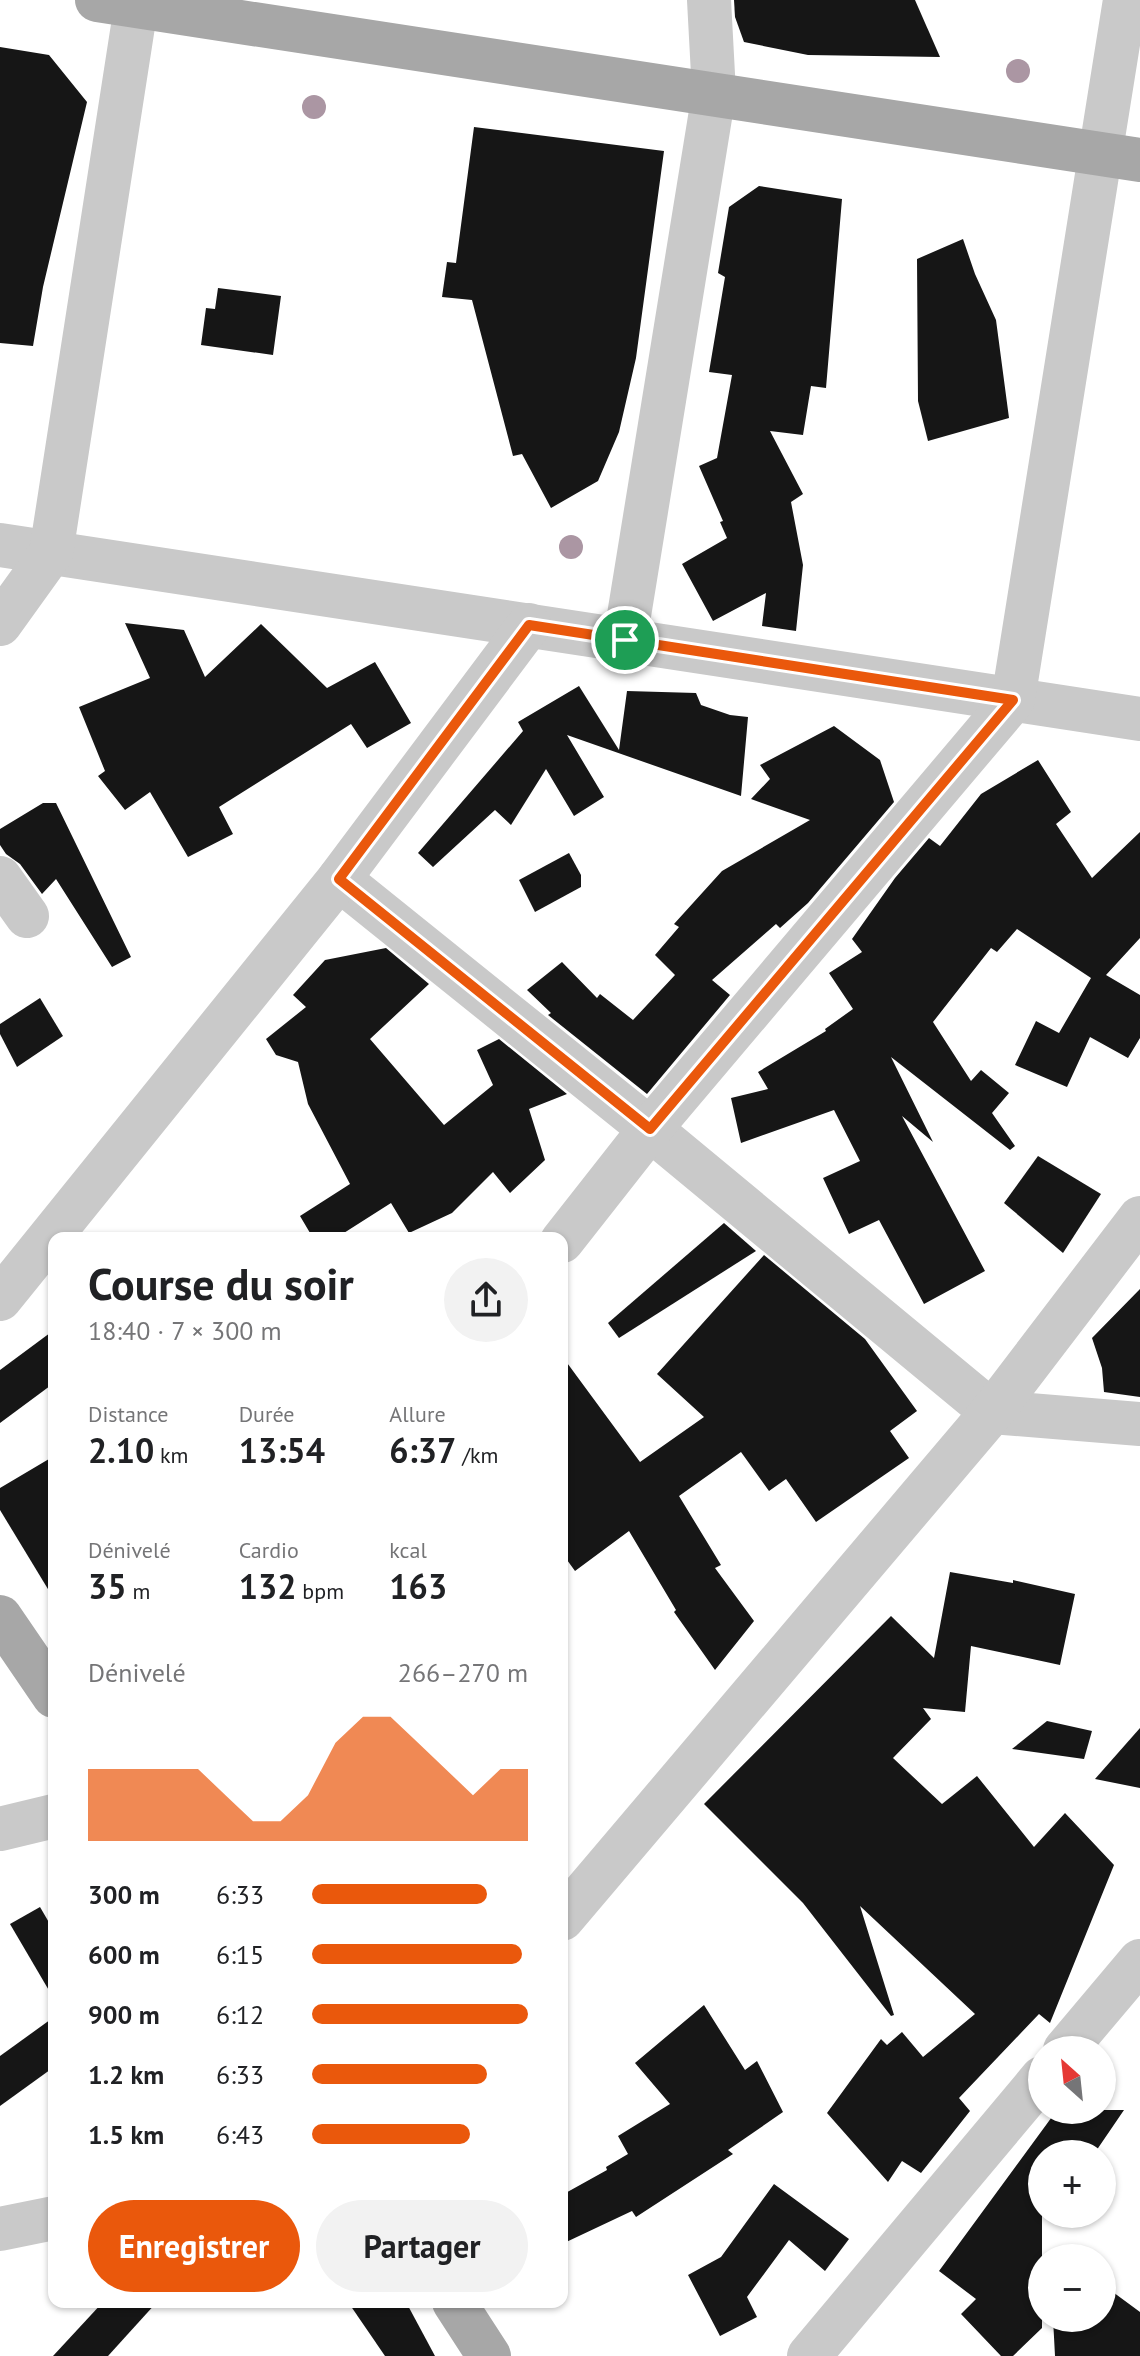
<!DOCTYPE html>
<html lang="fr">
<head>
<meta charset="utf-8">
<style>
  body { margin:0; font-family:"PT Sans",sans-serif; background:#f2f2f2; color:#202124; height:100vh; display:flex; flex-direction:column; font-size:30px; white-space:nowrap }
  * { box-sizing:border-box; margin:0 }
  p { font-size:26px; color:#757577 }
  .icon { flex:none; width:44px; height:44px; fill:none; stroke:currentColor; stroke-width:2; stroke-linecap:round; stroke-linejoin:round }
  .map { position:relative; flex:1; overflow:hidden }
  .sheet { position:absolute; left:48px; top:1232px; width:520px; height:1076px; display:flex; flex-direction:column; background:#fff; border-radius:16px; box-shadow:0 2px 6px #0004 }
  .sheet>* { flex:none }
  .needle { width:52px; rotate:333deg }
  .tools { position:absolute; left:1028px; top:2036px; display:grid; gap:16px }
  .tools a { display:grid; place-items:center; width:88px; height:88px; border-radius:50%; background:#fff; box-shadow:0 2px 6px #0004; font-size:40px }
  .pin { position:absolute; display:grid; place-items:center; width:68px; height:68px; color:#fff; margin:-34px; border:4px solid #fff; border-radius:50%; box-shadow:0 2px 8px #0007 }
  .round { display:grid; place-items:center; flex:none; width:84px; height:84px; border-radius:42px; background:#f2f2f2 }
  .overview { display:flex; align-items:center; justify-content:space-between; height:136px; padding:0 40px }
  h1 { font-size:44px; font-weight:700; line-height:60px }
  .stats { display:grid; grid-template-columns:repeat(3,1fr); gap:12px; height:136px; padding:8px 40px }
  .stats div { display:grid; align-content:center }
  .stats b { font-size:34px; font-weight:700 }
  .stats small { font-size:22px; font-weight:400 }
  .stats p { font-size:22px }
  .chart { height:224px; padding:16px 40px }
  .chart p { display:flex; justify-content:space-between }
  .chart svg { width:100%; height:144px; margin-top:8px; fill:#ea580c; opacity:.7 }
  .button { display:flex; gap:16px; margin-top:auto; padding:16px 40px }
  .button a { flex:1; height:92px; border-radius:48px; background:#ea580c; color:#fff; font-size:32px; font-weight:700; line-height:92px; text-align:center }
  .button a+a { background:#f2f2f2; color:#202124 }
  ul { padding:0 40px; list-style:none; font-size:26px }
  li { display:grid; grid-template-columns:128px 96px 1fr; align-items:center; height:60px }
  li i { height:20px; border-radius:10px; background:#ea580c }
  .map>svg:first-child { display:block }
  .building { fill:#161616 }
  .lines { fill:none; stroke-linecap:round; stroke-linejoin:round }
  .minor { stroke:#c9c9c9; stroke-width:44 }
  .major { stroke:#a7a7a7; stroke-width:44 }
  .tree { fill:#ab96a3 }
  .route-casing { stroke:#fff; stroke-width:16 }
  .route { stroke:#ea580c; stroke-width:10 }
</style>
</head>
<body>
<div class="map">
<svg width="1140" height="2356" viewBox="0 0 1140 2356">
  <rect width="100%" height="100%" fill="#fff"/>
  <!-- building -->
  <g class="building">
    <polygon points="734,0 915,0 940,57 808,55 744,42 735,17"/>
    <polygon points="0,47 49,55 87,102 43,287 33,346 0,343"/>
    <polygon points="474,127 664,151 636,358 619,432 598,481 551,508 522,454 513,456 472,300 442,297 447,262 456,263"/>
    <polygon points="759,186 842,199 826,388 811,386 803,435 770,431 803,494 791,502 803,565 796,631 762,626 766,593 713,621 682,564 727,538 720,522 723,521 699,466 717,458 732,375 709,372 725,277 718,273 729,207"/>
    <polygon points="963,239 975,274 996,320 1009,418 928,441 918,401 917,259"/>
    <polygon points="218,288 281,296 273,355 201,345 206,308 215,309"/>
    <polygon points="125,623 184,630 205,677 261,624 327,688 375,662 411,723 367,748 351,724 219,807 233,834 188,857 150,792 125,810 98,776 105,771 79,707 150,678"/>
    <polygon points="579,686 619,750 627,691 696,693 701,705 730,715 748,717 741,796 567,735 604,797 574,816 546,769 511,825 495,810 433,867 418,853 523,731 518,722"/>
    <polygon points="834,726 880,760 894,802 808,903 780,928 776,924 712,980 730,995 647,1094 548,1015 551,1013 527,990 562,962 597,998 600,994 633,1020 675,975 655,955 679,927 674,924 722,871 810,820 751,799 770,779 760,765"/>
    <polygon points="1038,760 1071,812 1056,824 1092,878 1140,832 1140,938 1106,975 1140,995 1140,1038 1128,1058 1090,1037 1067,1087 1015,1065 1036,1021 1059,1033 1091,978 1017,929 997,952 991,948 933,1022 971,1081 981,1070 1009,1093 992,1113 1015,1146 1010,1150 891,1057 933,1142 902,1116 985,1271 924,1304 879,1220 849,1234 823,1178 860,1161 834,1110 741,1143 731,1098 768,1089 758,1072 826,1031 825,1029 853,1009 829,973 862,952 852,939 895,878 929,838 940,846 981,794"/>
    <polygon points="43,803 56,803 131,957 112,967 56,879 42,894 20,864 6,854 0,845 0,829"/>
    <polygon points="569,853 581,875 581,887 535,912 519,880"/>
    <polygon points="386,948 429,984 370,1039 444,1125 493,1085 477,1050 499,1039 567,1094 529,1109 545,1160 510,1193 493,1172 452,1213 409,1233 391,1203 336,1238 313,1238 300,1216 350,1184 308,1104 298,1062 276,1055 266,1039 306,1007 293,995 325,960"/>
    <polygon points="40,998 63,1036 17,1067 0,1034 0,1024"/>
    <polygon points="1038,1156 1101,1194 1063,1253 1004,1203"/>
    <polygon points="724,1223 756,1251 619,1338 608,1323"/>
    <polygon points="764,1255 865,1339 917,1411 890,1431 909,1458 816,1522 786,1479 769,1491 741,1452 679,1496 721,1565 715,1568 754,1621 715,1670 674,1612 676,1610 629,1531 575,1571 562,1553 562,1356 640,1462 704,1417 657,1374"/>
    <polygon points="1140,1289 1140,1397 1104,1392 1102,1368 1092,1338"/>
    <polygon points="54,1330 54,1383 0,1423 0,1370"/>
    <polygon points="54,1456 54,1599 0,1510 0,1488"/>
    <polygon points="950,1572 1013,1583 1013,1580 1075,1594 1060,1665 971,1646 965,1712 923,1708 931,1719 893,1758 942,1804 977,1776 1034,1847 1065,1813 1114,1865 1050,2023 1039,2014 959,2098 970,2111 921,2173 902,2161 888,2182 827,2113 881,2039 887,2045 902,2032 923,2057 975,2014 860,1906 894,2015 891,2016 803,1903 704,1804 891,1616 934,1658"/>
    <polygon points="1047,1721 1092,1731 1084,1759 1012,1749"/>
    <polygon points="1140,1728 1140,1788 1095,1779"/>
    <polygon points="40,1907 54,1931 54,1999 10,1924"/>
    <polygon points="704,2005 745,2070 757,2061 783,2112 728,2150 733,2154 636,2217 632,2211 562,2244 562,2195 607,2170 606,2167 628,2154 618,2136 670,2104 635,2063"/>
    <polygon points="54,2017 54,2067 0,2106 0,2056"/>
    <polygon points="1057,2110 1124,2110 1094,2154 1042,2154 1042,2328 1013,2356 1001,2356 961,2314 976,2299 939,2271"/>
    <polygon points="774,2184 849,2239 825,2271 789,2240 747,2297 757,2317 720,2336 688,2275 721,2257"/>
    <polygon points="1102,2284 1140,2312 1140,2356 1055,2356 1053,2318 1102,2318"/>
    <polygon points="103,2302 157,2302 108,2356 53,2356"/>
    <polygon points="348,2302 406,2302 435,2356 385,2356"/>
  </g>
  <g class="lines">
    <!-- minor -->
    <g class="minor">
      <polyline points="0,545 1140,719"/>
      <polyline points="0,624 51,553 137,0"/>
      <polyline points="625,640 714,93 709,0"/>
      <polyline points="0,878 27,916"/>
      <polyline points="339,879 650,1129 992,1412 1140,1424"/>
      <polyline points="562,1241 650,1129 1013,700 1125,0"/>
      <polyline points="0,1299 339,879 529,625"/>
      <polyline points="0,1829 54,1816"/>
      <polyline points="562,1919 992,1412 1140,1218"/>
      <polyline points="1065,2050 1140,1961"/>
      <polyline points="0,2229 54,2218"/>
      <polyline points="809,2356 1042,2078"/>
    </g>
    <!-- major -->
    <g class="major">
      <polyline points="97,0 1140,160"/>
      <polyline points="0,1617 54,1696"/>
      <polyline points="454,2302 489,2356"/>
    </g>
  </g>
  <!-- trees -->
  <g class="tree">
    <circle cx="1018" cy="71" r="12"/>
    <circle cx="314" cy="107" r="12"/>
    <circle cx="571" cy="547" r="12"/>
  </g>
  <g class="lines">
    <!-- route casing -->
    <g class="route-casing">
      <polygon id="route" points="529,625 1013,700 650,1129 339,879"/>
    </g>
    <!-- route -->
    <use href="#route" class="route"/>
  </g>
</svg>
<div class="tools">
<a><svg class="needle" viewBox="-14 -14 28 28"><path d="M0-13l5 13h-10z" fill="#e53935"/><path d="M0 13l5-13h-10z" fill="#757577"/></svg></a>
<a>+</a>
<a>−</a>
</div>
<div class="pin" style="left:625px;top:640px;background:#1e9e55"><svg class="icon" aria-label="arrive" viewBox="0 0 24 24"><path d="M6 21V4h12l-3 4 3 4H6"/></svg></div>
<section class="sheet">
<div class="overview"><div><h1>Course du soir</h1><p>18:40 · 7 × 300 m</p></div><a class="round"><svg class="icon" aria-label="share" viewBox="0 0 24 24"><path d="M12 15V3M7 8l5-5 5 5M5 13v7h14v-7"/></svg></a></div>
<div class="stats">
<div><p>Distance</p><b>2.10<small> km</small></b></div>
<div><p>Durée</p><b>13:54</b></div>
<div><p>Allure</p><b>6:37<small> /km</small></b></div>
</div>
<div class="stats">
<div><p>Dénivelé</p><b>35<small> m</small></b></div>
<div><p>Cardio</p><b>132<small> bpm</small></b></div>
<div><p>kcal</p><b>163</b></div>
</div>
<div class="chart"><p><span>Dénivelé</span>266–270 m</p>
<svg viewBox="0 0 160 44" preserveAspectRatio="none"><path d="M0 44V22L10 22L20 22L30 22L40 22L50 30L60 38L70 38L80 30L90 14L100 6L110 6L120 14L130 22L140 30L150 22L160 22V44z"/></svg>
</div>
<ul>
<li><b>300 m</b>6:33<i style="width:81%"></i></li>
<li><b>600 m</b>6:15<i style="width:97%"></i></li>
<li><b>900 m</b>6:12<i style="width:100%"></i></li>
<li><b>1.2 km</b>6:33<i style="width:81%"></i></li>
<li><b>1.5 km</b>6:43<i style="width:73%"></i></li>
</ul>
<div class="button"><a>Enregistrer</a><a>Partager</a></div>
</section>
</div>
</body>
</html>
